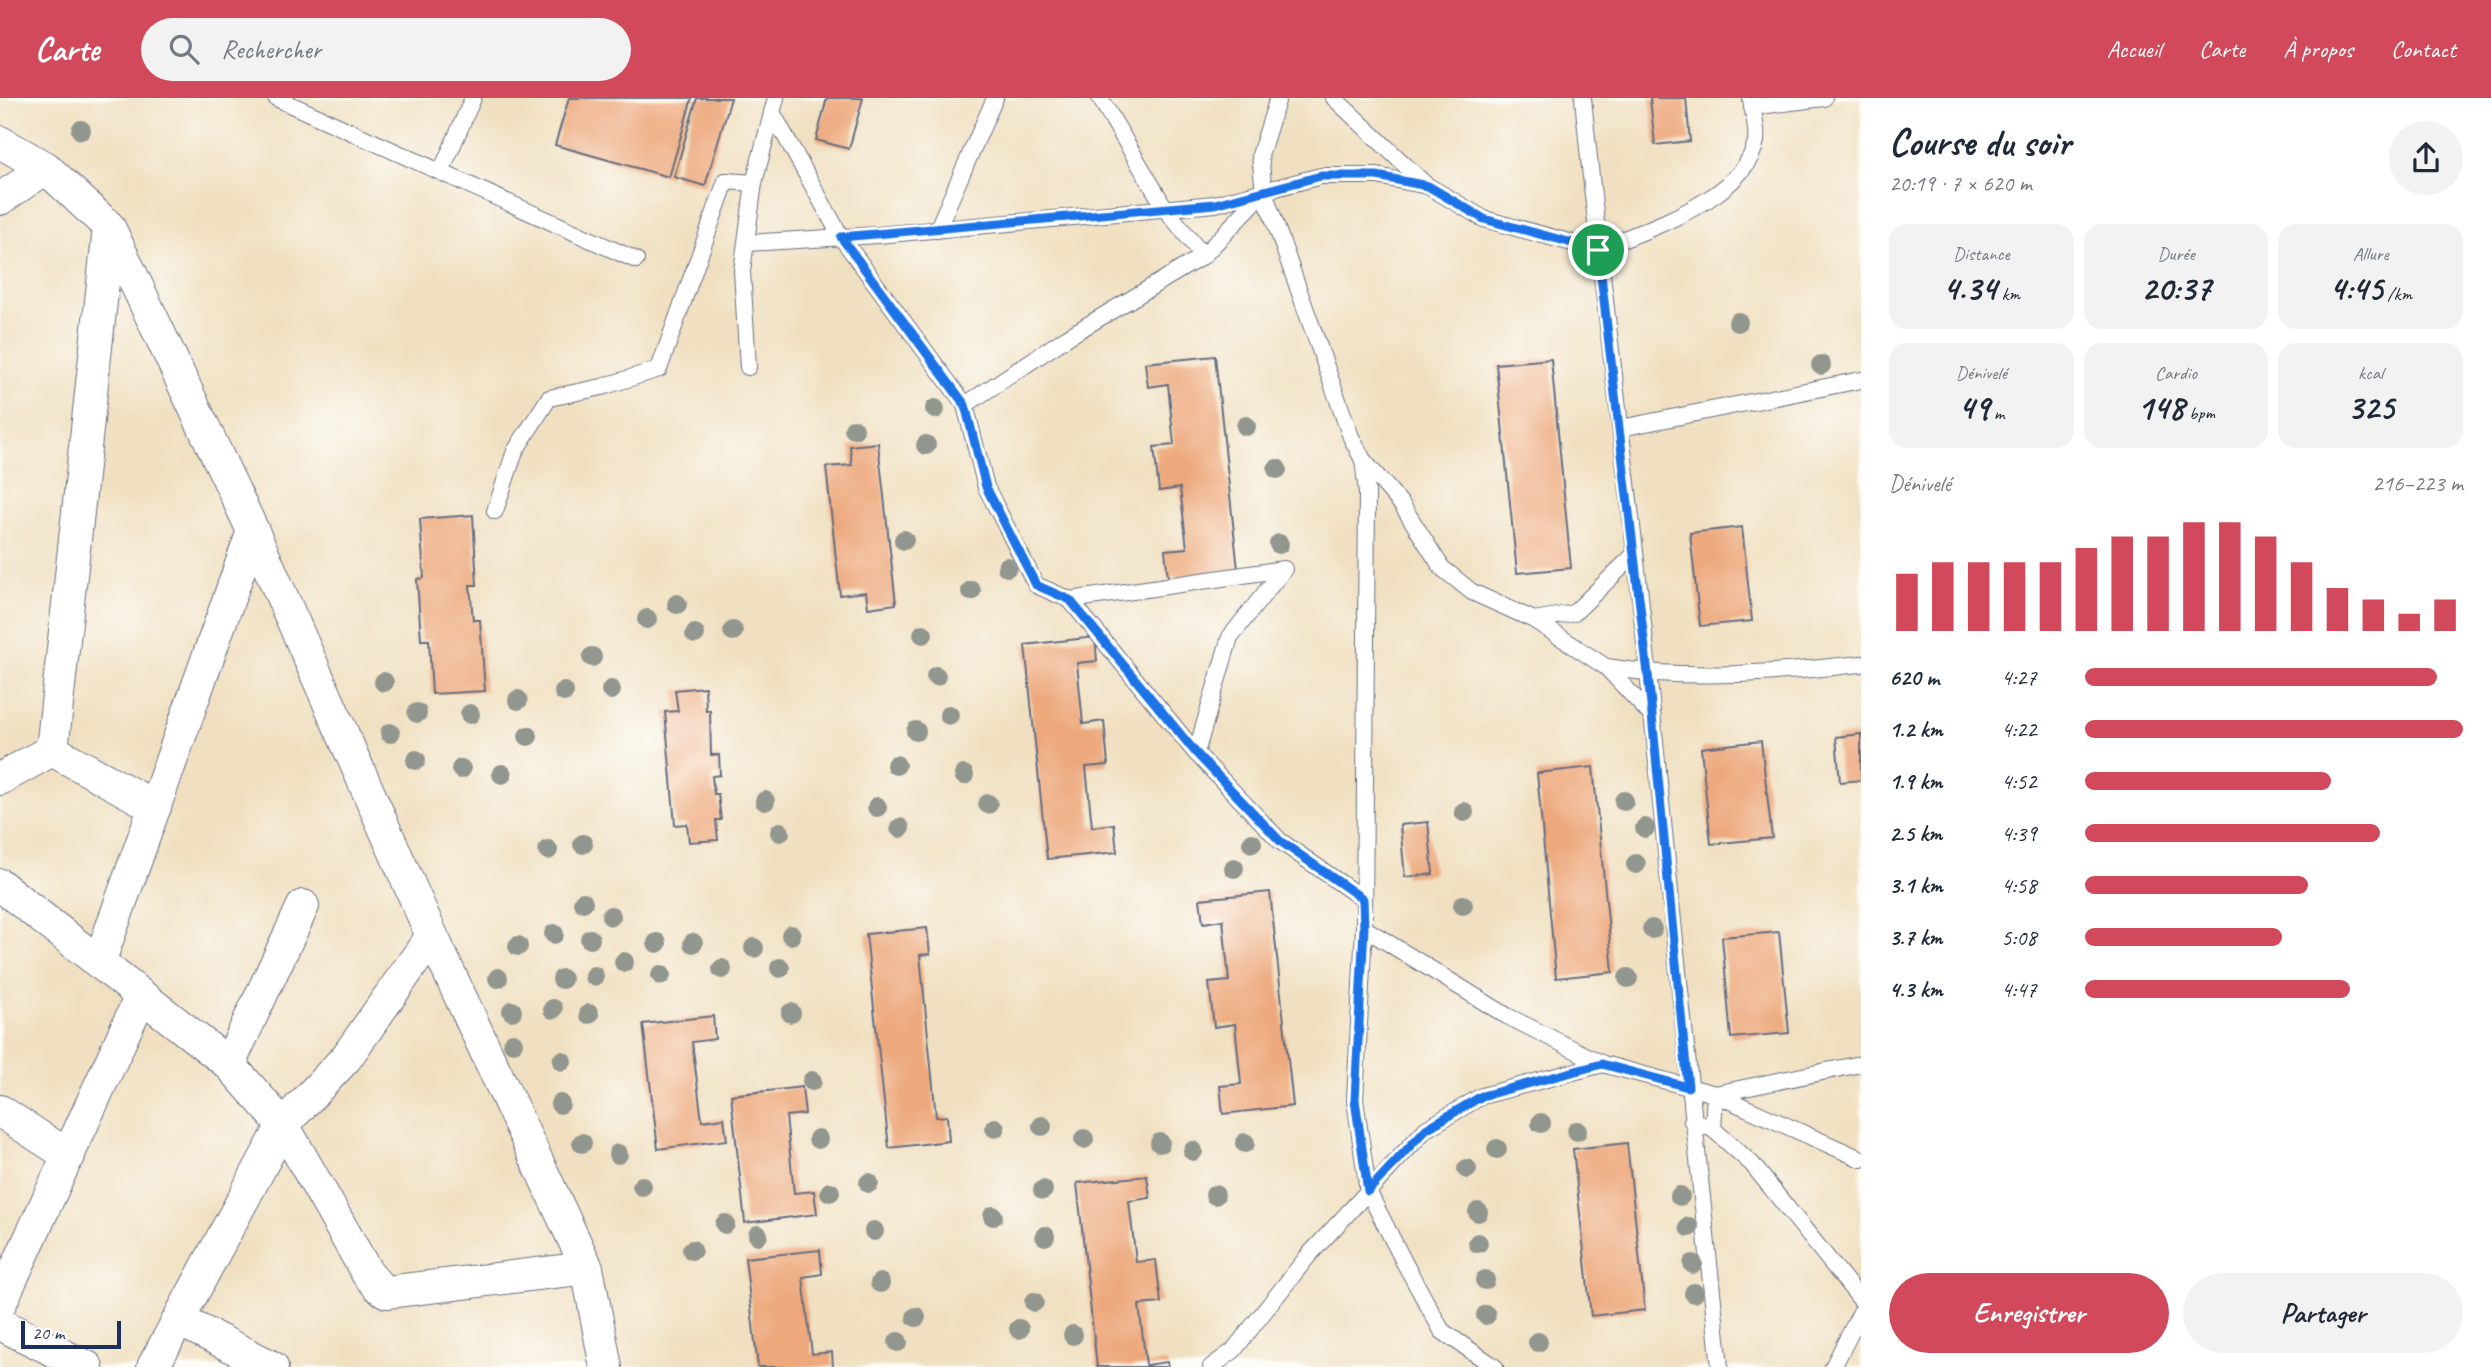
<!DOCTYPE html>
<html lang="fr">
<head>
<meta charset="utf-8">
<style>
  body { margin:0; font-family:Caveat,sans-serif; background:#f2f2f3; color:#1f2937; height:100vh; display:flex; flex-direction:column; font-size:26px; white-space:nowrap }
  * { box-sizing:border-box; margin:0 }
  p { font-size:23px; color:#747a83 }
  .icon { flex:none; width:38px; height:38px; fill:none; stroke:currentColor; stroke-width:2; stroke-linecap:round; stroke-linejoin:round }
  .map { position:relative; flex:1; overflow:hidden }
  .drawer { display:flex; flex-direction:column; background:#fff; width:630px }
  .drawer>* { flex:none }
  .scale { position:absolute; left:21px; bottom:18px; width:100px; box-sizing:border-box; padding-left:7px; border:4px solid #1b2f5e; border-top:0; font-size:19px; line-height:24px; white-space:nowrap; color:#1b2f5e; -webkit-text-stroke:5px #fdfcf7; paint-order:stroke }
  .pin { position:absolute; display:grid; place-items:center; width:60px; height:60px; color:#fff; margin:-30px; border:4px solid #fff; border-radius:50%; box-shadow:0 2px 7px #0007 }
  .round { display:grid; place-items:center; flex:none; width:74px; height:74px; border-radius:37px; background:#f2f2f3 }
  .head { display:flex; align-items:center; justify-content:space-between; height:119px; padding:0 28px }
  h1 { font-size:38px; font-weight:600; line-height:52px }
  .stats { display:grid; grid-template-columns:repeat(3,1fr); gap:10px; height:119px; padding:7px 28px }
  .stats div { display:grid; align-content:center; border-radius:18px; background:#f2f2f3; text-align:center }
  .stats b { font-size:35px; font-weight:600 }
  .stats small { font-size:19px; font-weight:400 }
  .stats p { font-size:19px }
  .chart { height:196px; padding:14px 28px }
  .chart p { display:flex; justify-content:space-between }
  .chart svg { width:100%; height:126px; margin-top:7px; stroke:#d1495b; stroke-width:6 }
  .action { display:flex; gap:14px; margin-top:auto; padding:14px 28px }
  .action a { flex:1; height:80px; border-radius:42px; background:#d1495b; color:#fff; font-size:28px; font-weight:600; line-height:80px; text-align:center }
  .action a+a { background:#f2f2f3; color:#1f2937 }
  ul { padding:0 28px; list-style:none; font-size:23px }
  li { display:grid; grid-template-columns:112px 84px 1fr; align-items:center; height:52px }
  li i { height:18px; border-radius:9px; background:#d1495b }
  header { display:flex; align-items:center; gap:42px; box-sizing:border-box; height:98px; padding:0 35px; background:#d1495b; color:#fff }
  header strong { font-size:33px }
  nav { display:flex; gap:38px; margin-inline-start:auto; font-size:24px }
  .search { width:490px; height:63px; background:#f2f2f3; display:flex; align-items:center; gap:18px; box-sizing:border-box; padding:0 24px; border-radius:38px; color:#747a83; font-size:26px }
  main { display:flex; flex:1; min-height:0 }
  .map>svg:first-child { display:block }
  .building { fill:#eda87b }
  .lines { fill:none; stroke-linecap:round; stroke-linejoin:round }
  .lane-casing { stroke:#666d81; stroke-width:18 }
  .street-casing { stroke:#666d81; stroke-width:34 }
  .lane { stroke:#fff; stroke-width:16 }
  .street { stroke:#fff; stroke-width:32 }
  .tree { fill:#91968e }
  .route-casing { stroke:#fff; stroke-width:14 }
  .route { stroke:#1a73e8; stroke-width:9 }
</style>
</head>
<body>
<header>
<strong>Carte</strong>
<div class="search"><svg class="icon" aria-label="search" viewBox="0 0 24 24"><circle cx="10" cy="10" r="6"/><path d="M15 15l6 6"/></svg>Rechercher</div>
<nav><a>Accueil</a><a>Carte</a><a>À propos</a><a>Contact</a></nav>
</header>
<main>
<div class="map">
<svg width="1861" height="1269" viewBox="0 0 1861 1269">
  <rect width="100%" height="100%" fill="#fdfcf7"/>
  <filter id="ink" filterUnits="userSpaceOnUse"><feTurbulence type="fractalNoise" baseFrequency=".0143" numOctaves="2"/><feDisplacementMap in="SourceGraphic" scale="14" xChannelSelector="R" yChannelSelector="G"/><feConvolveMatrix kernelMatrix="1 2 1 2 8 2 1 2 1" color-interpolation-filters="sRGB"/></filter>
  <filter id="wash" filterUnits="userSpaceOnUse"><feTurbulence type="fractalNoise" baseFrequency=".00686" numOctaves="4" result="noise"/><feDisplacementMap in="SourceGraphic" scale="28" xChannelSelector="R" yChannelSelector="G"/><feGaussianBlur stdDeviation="1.57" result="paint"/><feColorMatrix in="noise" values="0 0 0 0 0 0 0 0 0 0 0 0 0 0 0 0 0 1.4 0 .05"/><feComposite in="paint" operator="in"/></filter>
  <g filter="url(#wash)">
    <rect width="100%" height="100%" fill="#f0e0c1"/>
    <g id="blocks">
      <!-- building -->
      <g class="building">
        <polygon points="569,0 692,0 669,79 555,47"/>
        <polygon points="697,0 731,0 705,88 674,79"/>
        <polygon points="827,0 863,0 849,51 816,42"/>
        <polygon points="1650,0 1686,0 1690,43 1655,47"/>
        <polygon points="1215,258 1238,472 1168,480 1165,452 1187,450 1180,390 1159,393 1154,349 1174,347 1168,286 1148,289 1145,265"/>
        <polygon points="1551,261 1571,470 1517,475 1496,266"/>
        <polygon points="878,345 896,506 868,510 866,494 840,497 826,369 852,367 850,348"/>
        <polygon points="473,417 477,487 470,487 473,522 480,522 485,593 432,596 429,542 421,542 417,481 424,480 420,421"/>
        <polygon points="1742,429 1752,523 1700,528 1690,435"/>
        <polygon points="1095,539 1097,563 1077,565 1083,626 1104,623 1108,667 1086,669 1092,729 1114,726 1117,754 1047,761 1025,547"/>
        <polygon points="705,589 706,613 710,612 711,657 719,657 720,677 712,678 714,696 718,696 721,722 716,722 718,742 689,744 687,726 675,727 665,614 678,613 675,592"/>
        <polygon points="1861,636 1861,682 1840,684 1836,639"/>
        <polygon points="1761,643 1772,740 1711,746 1701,650"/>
        <polygon points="1593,669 1613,874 1556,880 1537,675"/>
        <polygon points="1428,724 1433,776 1405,779 1400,727"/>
        <polygon points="1270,794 1293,1008 1223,1016 1220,988 1241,986 1235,926 1214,929 1209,885 1229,883 1223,822 1203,825 1200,801"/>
        <polygon points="927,830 930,856 920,857 936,1019 947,1018 949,1043 889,1050 866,836"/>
        <polygon points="1779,834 1789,935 1731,940 1722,839"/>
        <polygon points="713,918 715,941 692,944 702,1023 724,1020 727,1042 658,1051 643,926"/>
        <polygon points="802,989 805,1016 786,1018 794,1095 814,1093 817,1116 745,1125 731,997"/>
        <polygon points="1627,1045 1645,1212 1591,1218 1573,1051"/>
        <polygon points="1147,1078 1150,1100 1129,1103 1136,1164 1156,1162 1161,1205 1139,1207 1146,1267 1167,1264 1168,1269 1097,1269 1077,1085"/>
        <polygon points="820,1152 822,1176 803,1179 812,1256 832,1254 833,1269 758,1269 745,1160"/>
      </g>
    </g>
  </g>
  <g filter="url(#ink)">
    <use href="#blocks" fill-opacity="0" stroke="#666d81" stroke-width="2"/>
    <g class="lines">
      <!-- lane casing -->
      <g class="lane-casing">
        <g id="lane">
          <polyline points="276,0 636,162"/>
          <polyline points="1100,0 1165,110 1203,158"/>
          <polyline points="1278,0 1260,57 1264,94 1351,339 1363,362 1402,407 1442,470 1472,494 1534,522 1606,569 1652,618"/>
          <polyline points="1334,0 1426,87"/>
          <path d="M1583 0C1601 192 1629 382 1648 574 1671 806 1694 1037 1720 1269"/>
          <polyline points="1752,9 1824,0"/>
          <polyline points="772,14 841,139 965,307 986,389 1036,487 1070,502 1196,655 1280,743 1363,801"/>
          <polyline points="441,74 473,0"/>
          <polyline points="937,132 995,0"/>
          <path d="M748 145 878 137 1215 106 1321 78H1377L1428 88 1484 121 1598 152C1647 130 1744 102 1756 43 1758 30 1752 13 1751 0"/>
          <polyline points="748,269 742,173 754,85 776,0"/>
          <polyline points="965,307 1066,240 1203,158 1264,94"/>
          <polyline points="1621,330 1861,282"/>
          <polyline points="1363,362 1367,394 1364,830 1355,1002 1368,1093 1404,1164 1442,1233 1495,1269"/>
          <polyline points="495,413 515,353 549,300 602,289 659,271 726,83 754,85"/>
          <polyline points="1070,502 1284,471 1230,539 1196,655"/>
          <polyline points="1534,522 1574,515 1635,456"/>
          <path d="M1606 569C1691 583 1776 575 1861 566"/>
          <polyline points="1364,830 1507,918 1603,966 1715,996 1861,1061"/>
          <polyline points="1692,1023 1713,1031 1752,1066 1861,1202"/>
          <polyline points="1713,1031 1715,996 1861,966"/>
          <polyline points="1211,1269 1233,1253 1308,1158 1426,1031 1482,998 1603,966"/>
          <polyline points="1833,1269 1861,1214"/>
        </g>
      </g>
      <!-- street casing -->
      <g class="street-casing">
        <g id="street">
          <polyline points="0,44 46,70 109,129 253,433 432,838 587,1170 606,1269"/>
          <polyline points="0,101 46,70"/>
          <polyline points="52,652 109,130"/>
          <polyline points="52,652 155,709"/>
          <polyline points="0,681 52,652"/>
          <polyline points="0,787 229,966 283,1027 367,1175 379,1189 387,1194 587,1170"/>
          <polyline points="99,865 253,433"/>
          <polyline points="229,966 303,808"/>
          <polyline points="0,1013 69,1058"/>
          <polyline points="0,1206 141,898"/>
          <polyline points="179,1222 272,1269"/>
          <polyline points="0,1226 87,1269"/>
          <polyline points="153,1269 283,1027 346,960 432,838"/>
        </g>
      </g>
      <!-- lane -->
      <use href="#lane" class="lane"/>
      <!-- street -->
      <use href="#street" class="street"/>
    </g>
    <!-- trees -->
    <g class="tree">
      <circle cx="81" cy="32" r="10"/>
      <circle cx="1738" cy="224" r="10"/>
      <circle cx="1821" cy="267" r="10"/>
      <circle cx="935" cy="311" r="10"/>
      <circle cx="1246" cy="328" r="10"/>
      <circle cx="854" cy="331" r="10"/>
      <circle cx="926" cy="347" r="10"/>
      <circle cx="1277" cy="371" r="10"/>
      <circle cx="904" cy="442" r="10"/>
      <circle cx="1279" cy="446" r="10"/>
      <circle cx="1007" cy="469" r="10"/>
      <circle cx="971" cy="493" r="10"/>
      <circle cx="677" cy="506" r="10"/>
      <circle cx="647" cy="521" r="10"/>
      <circle cx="733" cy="533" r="10"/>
      <circle cx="695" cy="536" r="10"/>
      <circle cx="923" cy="536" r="10"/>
      <circle cx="592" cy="559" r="10"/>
      <circle cx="936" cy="578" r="10"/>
      <circle cx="384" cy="584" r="10"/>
      <circle cx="611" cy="592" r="10"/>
      <circle cx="564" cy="594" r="10"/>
      <circle cx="518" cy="602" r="10"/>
      <circle cx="417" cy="615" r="10"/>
      <circle cx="470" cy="616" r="10"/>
      <circle cx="949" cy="617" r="10"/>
      <circle cx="916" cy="633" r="10"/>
      <circle cx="390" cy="635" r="10"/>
      <circle cx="528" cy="638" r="10"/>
      <circle cx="416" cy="662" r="10"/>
      <circle cx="896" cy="667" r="10"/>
      <circle cx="461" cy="671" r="10"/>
      <circle cx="502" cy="676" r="10"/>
      <circle cx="964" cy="677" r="10"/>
      <circle cx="765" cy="703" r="10"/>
      <circle cx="1624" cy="703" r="10"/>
      <circle cx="988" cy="706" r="10"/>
      <circle cx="877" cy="709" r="10"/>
      <circle cx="1464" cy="714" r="10"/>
      <circle cx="900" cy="730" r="10"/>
      <circle cx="1645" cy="730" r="10"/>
      <circle cx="780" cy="734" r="10"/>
      <circle cx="1252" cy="745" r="10"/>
      <circle cx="583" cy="746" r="10"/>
      <circle cx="548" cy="752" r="10"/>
      <circle cx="1636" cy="766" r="10"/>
      <circle cx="1234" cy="770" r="10"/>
      <circle cx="583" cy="804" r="10"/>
      <circle cx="1463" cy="807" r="10"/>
      <circle cx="611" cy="818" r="10"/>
      <circle cx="1652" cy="831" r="10"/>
      <circle cx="554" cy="836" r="10"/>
      <circle cx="791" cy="837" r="10"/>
      <circle cx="590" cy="841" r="10"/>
      <circle cx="657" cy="845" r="10"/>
      <circle cx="693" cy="845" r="10"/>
      <circle cx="518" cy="848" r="10"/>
      <circle cx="754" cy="850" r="10"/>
      <circle cx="624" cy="864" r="10"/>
      <circle cx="780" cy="870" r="10"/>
      <circle cx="722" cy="871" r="10"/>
      <circle cx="661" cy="877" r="10"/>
      <circle cx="594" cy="878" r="10"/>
      <circle cx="498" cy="880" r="10"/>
      <circle cx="1628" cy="880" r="10"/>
      <circle cx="562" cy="881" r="10"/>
      <circle cx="553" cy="911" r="10"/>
      <circle cx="512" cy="913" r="10"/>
      <circle cx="791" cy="915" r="10"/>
      <circle cx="589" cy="916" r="10"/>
      <circle cx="513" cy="945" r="10"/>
      <circle cx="562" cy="963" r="10"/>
      <circle cx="812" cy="983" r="10"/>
      <circle cx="560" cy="1006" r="10"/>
      <circle cx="1541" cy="1025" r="10"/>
      <circle cx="1042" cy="1028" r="10"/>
      <circle cx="995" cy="1030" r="10"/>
      <circle cx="1577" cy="1033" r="10"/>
      <circle cx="818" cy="1041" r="10"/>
      <circle cx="1084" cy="1041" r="10"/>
      <circle cx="582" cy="1045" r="10"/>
      <circle cx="1160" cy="1045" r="10"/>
      <circle cx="1245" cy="1045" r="10"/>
      <circle cx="1497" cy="1051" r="10"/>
      <circle cx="1193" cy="1053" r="10"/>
      <circle cx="618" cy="1056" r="10"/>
      <circle cx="1467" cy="1071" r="10"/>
      <circle cx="869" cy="1085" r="10"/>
      <circle cx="642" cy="1088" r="10"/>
      <circle cx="1043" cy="1092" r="10"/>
      <circle cx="830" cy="1094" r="10"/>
      <circle cx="1215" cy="1097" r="10"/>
      <circle cx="1680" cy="1098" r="10"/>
      <circle cx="1478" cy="1114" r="10"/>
      <circle cx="993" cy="1118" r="10"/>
      <circle cx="725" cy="1126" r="10"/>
      <circle cx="1689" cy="1129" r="10"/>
      <circle cx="874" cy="1133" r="10"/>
      <circle cx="758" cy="1137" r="10"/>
      <circle cx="1045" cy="1138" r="10"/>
      <circle cx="1478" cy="1145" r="10"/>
      <circle cx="692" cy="1152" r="10"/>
      <circle cx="1693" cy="1166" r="10"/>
      <circle cx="1485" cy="1182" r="10"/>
      <circle cx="880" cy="1185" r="10"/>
      <circle cx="1694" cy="1195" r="10"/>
      <circle cx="1034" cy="1204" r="10"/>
      <circle cx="1486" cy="1217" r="10"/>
      <circle cx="916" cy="1219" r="10"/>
      <circle cx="1019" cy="1231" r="10"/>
      <circle cx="1073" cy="1237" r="10"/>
      <circle cx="898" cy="1244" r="10"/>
      <circle cx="1538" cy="1244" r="10"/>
    </g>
  </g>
  <g class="lines" filter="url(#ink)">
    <!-- route casing -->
    <g class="route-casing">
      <polygon id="route" points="1321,78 1377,78 1428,88 1484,121 1598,152 1648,576 1688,989 1602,966 1482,998 1426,1031 1368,1093 1355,1002 1364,830 1363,801 1280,743 1196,655 1070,502 1036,487 986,389 965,307 841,139 1215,106"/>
    </g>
    <!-- route -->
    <use href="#route" class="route"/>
  </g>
</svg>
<div class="scale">20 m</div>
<div class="pin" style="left:1598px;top:152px;background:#1e9e55"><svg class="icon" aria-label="arrive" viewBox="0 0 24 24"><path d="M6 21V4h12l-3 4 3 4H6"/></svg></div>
</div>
<section class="drawer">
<div class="head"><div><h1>Course du soir</h1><p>20:19 · 7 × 620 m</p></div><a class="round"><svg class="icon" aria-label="share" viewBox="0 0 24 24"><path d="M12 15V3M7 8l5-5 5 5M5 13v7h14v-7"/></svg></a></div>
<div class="stats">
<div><p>Distance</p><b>4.34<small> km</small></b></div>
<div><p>Durée</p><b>20:37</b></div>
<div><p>Allure</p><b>4:45<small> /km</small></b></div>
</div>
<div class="stats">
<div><p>Dénivelé</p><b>49<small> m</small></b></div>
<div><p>Cardio</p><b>148<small> bpm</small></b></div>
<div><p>kcal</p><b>325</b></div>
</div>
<div class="chart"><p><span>Dénivelé</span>216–223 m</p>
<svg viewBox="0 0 160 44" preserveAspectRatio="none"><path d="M5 44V24M15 44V20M25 44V20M35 44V20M45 44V20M55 44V15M65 44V11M75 44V11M85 44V6M95 44V6M105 44V11M115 44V20M125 44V29M135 44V33M145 44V38M155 44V33"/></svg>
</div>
<ul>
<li><b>620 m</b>4:27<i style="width:93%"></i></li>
<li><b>1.2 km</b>4:22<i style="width:100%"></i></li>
<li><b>1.9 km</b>4:52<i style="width:65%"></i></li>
<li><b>2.5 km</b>4:39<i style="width:78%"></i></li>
<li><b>3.1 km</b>4:58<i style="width:59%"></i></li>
<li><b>3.7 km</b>5:08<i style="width:52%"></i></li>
<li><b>4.3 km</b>4:47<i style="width:70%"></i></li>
</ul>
<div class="action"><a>Enregistrer</a><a>Partager</a></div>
</section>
</main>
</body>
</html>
